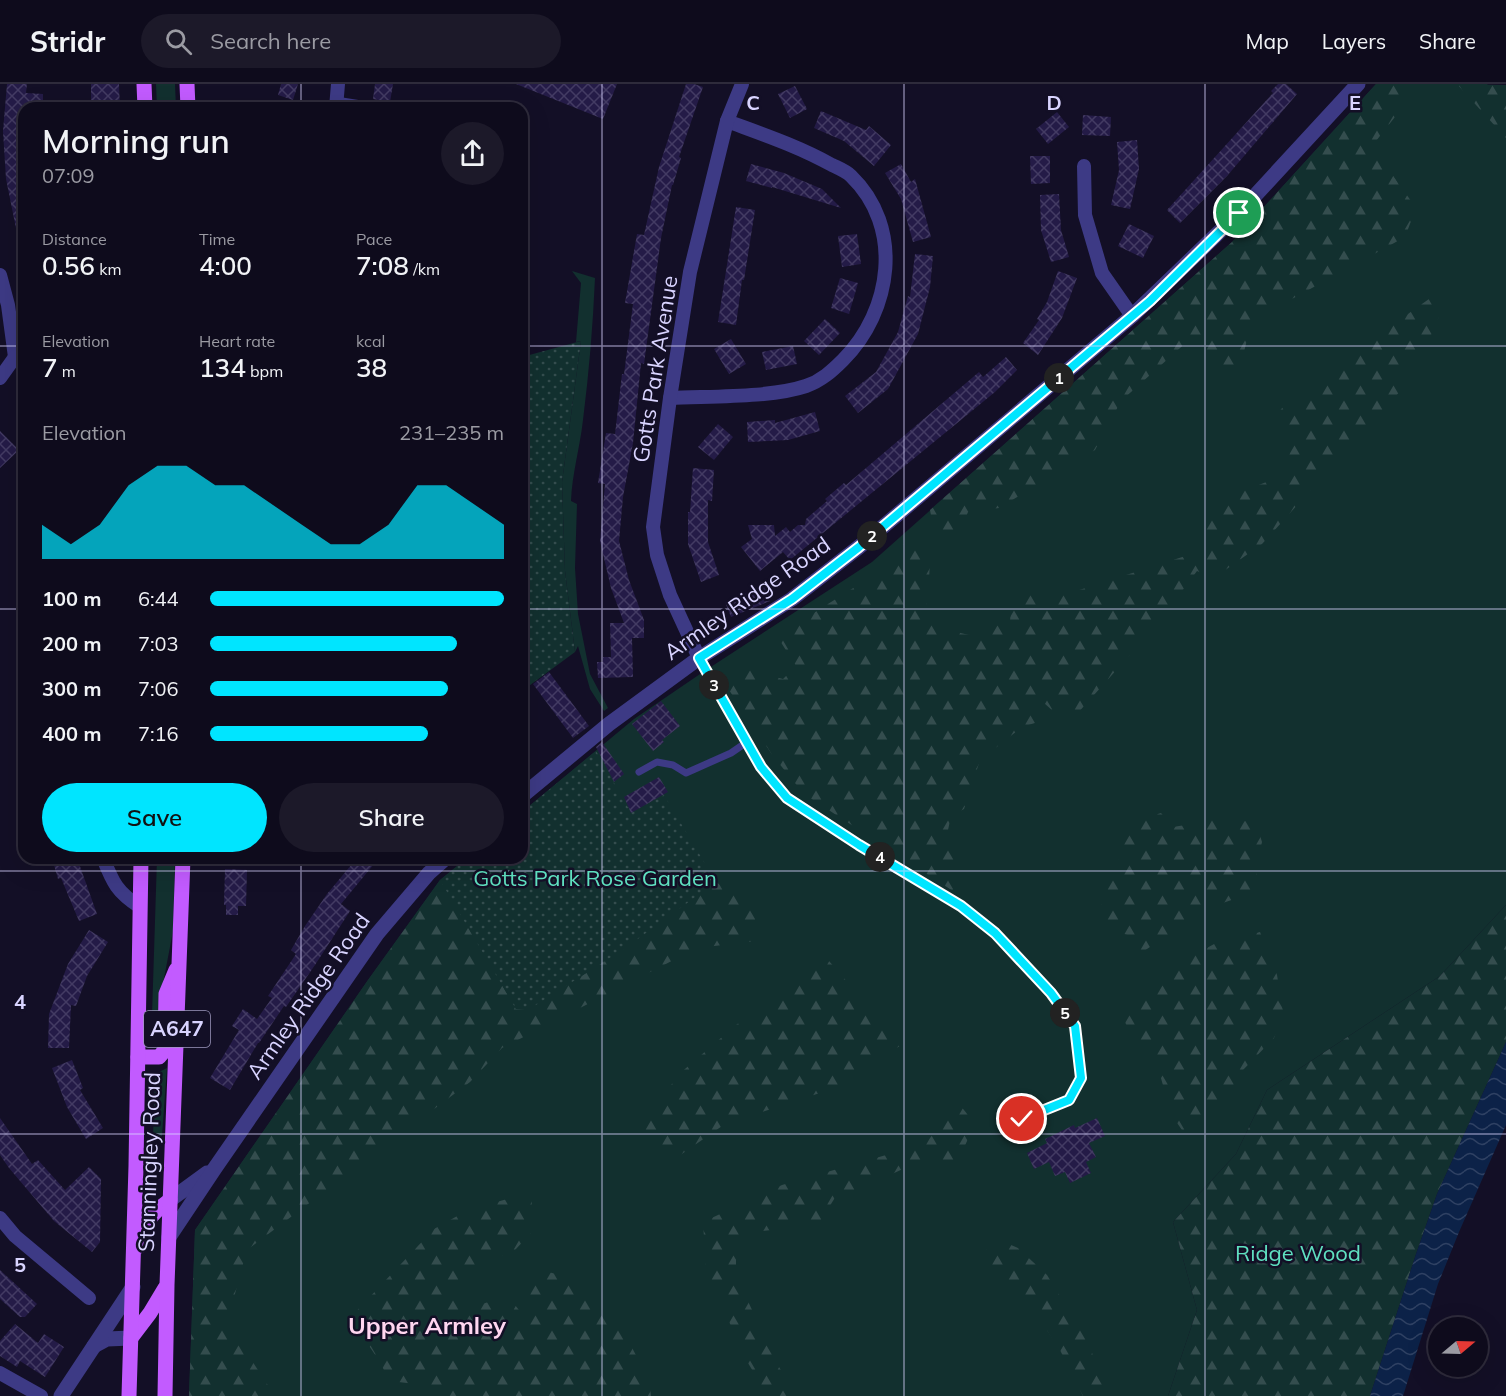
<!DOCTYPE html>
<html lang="en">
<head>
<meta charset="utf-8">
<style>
  body { margin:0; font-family:Mulish,sans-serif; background:#1c1929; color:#f1f3f6; height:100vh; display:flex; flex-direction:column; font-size:22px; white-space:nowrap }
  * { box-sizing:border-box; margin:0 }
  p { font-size:20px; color:#9b9ba3 }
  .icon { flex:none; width:33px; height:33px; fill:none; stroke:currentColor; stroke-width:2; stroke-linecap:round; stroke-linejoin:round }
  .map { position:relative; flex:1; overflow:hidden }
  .drawer { position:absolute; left:18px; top:18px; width:510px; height:762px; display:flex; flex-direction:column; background:#0e0b1c; border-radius:18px; box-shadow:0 6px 24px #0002,0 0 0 2px #2e2b3b }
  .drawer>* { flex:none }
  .needle { width:39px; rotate:71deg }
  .controls { position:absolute; left:1428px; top:1233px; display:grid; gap:12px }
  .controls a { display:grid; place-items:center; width:60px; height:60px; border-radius:50%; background:#0e0b1c; box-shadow:0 6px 24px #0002,0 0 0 2px #2e2b3b; font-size:30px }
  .pin { position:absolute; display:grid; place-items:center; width:51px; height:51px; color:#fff; margin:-26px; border:3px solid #fff; border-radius:50%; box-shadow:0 2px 6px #0007 }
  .km { position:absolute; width:30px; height:30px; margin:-15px; border-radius:50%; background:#222; color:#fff; font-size:16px; line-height:30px; text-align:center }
  .round { display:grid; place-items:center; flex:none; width:63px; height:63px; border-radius:32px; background:#1c1929 }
  .head { display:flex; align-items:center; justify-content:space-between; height:102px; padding:0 24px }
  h1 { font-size:33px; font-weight:600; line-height:45px }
  .stats { display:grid; grid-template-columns:repeat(3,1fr); gap:9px; height:102px; padding:6px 24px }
  .stats div { display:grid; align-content:center }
  .stats b { font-size:26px; font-weight:600 }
  .stats small { font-size:16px; font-weight:400 }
  .stats p { font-size:16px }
  .chart { height:168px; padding:12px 24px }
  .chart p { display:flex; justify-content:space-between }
  .chart svg { width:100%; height:108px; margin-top:6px; fill:#00e5ff; opacity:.7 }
  .cta { display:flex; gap:12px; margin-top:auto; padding:12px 24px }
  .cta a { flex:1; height:69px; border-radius:36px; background:#00e5ff; color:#111; font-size:24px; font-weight:600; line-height:69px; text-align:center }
  .cta a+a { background:#1c1929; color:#f1f3f6 }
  ul { padding:0 24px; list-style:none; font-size:20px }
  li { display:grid; grid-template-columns:96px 72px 1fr; align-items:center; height:45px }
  li i { height:15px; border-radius:8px; background:#00e5ff }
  header { display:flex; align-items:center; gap:36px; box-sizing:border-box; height:84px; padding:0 30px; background:#0e0b1c; border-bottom:2px solid #2e2b3b }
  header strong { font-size:28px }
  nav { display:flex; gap:33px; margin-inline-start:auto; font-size:21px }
  .search { width:420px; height:54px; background:#1c1929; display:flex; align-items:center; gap:15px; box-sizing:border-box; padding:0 21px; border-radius:33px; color:#9b9ba3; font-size:22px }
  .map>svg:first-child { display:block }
  .grass { fill:#12302f }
  .forest { fill:url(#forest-firs) }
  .garden { fill:url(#garden-dots) }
  .water { fill:url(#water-waves) }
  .building { fill:url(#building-cross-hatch) }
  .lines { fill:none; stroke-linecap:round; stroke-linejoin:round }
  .service { stroke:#3d3a85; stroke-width:7 }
  .minor { stroke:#3d3a85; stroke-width:14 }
  .tertiary { stroke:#3d3a85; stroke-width:15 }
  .primary { stroke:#c25bff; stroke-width:15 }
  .route-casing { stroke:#fff; stroke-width:12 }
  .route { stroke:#00e5ff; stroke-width:8 }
  .grid { fill:none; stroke:#d9d4ff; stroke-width:1.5; stroke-opacity:0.55 }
  .labels { text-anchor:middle; stroke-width:5; stroke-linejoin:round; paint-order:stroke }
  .shield { fill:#130f26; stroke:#9e99be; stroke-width:1.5 }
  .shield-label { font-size:21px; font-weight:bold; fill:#d9d4ff }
  .street-label { font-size:22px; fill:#d9d4ff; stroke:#130f26 }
  .park-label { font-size:22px; fill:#5fe0c0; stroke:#130f26 }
  .neighbourhood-label { font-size:24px; font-weight:bold; fill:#ffd6f0; stroke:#130f26 }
  .grid-label { font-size:20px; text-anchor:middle; font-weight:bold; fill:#d9d4ff; stroke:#130f26; stroke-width:5; stroke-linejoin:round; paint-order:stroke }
</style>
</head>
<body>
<header>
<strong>Stridr</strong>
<div class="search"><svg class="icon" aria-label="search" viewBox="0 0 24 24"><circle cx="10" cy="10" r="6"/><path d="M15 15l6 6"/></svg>Search here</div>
<nav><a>Map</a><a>Layers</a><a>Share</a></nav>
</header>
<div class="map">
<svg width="1506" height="1312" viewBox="0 0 1506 1312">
  <defs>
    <pattern id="forest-firs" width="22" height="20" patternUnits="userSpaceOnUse" patternTransform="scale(1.5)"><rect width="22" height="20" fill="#12302f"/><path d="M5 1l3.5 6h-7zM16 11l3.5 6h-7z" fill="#344d4e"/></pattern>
    <pattern id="garden-dots" width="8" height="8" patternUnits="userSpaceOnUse" patternTransform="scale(1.5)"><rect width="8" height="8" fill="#12302f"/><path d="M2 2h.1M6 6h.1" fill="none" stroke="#344d4e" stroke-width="1.8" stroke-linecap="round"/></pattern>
    <pattern id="water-waves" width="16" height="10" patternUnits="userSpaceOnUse" patternTransform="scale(1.5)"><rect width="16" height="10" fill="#0c2248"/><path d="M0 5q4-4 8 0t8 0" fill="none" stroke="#2f4163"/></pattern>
    <pattern id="building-cross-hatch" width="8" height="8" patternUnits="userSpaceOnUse" patternTransform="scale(1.5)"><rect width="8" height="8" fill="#241b47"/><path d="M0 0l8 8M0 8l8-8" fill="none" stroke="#433b63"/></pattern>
  </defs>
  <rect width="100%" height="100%" fill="#130f26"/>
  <!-- grass -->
  <g class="grass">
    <polygon points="156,0 175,0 176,24 157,24"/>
    <polygon points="1376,0 1487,0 1506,20 1506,821 1440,892 1267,1006 1236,1070 1173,1138 1197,1226 1168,1312 189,1312 195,1146 368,896 440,796 467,774 522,774 522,728 634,635 703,588 872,478 1232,158"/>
    <path d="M572 187 595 194C593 241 589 288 583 336 580 363 572 390 571 417L577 420 575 484 578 530 590 590 608 624 604 627 590 605 578 562 575 568 565 487 562 398 581 257 576 258 581 199Z"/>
    <polygon points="157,774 175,774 173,847 161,910 159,963 151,963"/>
    <polygon points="167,984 162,1052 153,1052 155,990"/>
  </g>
  <!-- forest -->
  <g class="forest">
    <polygon points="1376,0 1421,0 1372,62 1416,124 1405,153 1252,237 1240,283 1212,285 1189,256 1121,317 1095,366 999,424 968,428 954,461 935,452 930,426 1232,158"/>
    <polygon points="1457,0 1506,1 1506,54"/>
    <polygon points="1429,215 1437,218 1442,225 1430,254 1404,278 1403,304 1262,460 1214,494 1197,487 1164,531 1141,544 1137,563 1076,631 1053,627 1044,619 1036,621 1038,638 1022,643 980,676 964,725 951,732 945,760 961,783 953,807 804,710 773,672 725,600 750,586 783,595 796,582 777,552 874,491 907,457 930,477 928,515 924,527 944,545 969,551 1010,537 1012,514 1025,508 1045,517 1201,467 1206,439 1230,412 1269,397 1284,387 1292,362 1272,336 1288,317 1310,311 1367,259"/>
    <polygon points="1161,729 1173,743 1210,737 1220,731 1228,739 1255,736 1262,758 1256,783 1258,807 1208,824 1141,869 1131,852 1117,848 1099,828 1132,738"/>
    <polygon points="440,796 516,925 528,926 624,865 716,798 754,823 757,857 697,864 502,964 470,998 247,1166 227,1239 275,1312 189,1312 195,1146 368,896"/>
    <polygon points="1506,821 1506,958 1437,1110 1416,1170 1370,1312 1168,1312 1197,1226 1173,1138 1236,1070 1267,1006 1440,892"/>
    <polygon points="1260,848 1277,891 1283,927 1274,954 1243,986 1204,1047 1184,1049 1171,1030 1159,987 1134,958 1121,929 1128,918 1156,909 1181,878 1216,859"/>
    <polygon points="829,877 902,961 868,979 832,1005 725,1040 676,1074 642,1043 678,991 736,941 767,918 789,897"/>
    <path d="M957 1019C984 1042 965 1055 957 1080L939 1084 931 1076 918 1078 879 1096 863 1107 836 1112 821 1136 782 1145 752 1148 736 1164V1192L779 1283 797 1312H768L745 1274 706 1185 703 1138 782 1101 900 1067 931 1053 941 1031Z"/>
    <polygon points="532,1108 531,1149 515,1166 461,1189 457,1200 460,1214 482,1220 508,1212 522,1230 528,1229 531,1203 548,1188 569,1193 578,1210 609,1220 649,1296 651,1312 426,1312 424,1301 390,1297 378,1275 350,1234 434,1145 468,1126"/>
    <polygon points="988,1151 1018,1164 1047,1191 1088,1258 1108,1312 1083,1312 1060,1266 1035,1228 985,1173"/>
  </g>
  <!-- garden -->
  <g class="garden">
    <polygon points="581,257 562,398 565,487 575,568 522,607 522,273"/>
    <polygon points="596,667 631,729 664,711 716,798 624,865 528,926 516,925 440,796 467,774 522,774 522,728"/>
  </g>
  <!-- water -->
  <polygon class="water" points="1506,958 1506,1041 1459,1148 1438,1200 1403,1312 1370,1312 1416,1170 1437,1110"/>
  <!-- building -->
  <g class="building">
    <polygon points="7,0 27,0 26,9 43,10 43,24 24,22 21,60 24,60 24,153 18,154 6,95 3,47"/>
    <polygon points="91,0 119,0 120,24 91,24"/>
    <polygon points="281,0 298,0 293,16 278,11"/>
    <polygon points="375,0 393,0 390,18 373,15"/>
    <polygon points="516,0 617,0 603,35"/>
    <polygon points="686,0 694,0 703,3 679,73 681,74 673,101 672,101 661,154 644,280 641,279 633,359 623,413 619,457 629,496 644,536 644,554 632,554 633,593 598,594 597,578 603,578 603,573 611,573 610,539 624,539 611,504 600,457 605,400 598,399 606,349 615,350 622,290 624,290 633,220 625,219 637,150 644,151 659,83"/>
    <polygon points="1278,0 1286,0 1297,10 1227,92 1180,139 1167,126 1273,9 1271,7"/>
    <polygon points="795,2 807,25 790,34 778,10"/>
    <polygon points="821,27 866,46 869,42 891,61 874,82 844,57 814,44"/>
    <polygon points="1057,28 1069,43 1048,60 1036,45"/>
    <polygon points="1083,31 1111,33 1110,52 1082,51"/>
    <polygon points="1137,56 1139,85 1130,125 1111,121 1119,86 1117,58"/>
    <polygon points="1030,72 1050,72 1050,99 1031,100"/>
    <polygon points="751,80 784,89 822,105 841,124 772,103 772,104 746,97"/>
    <polygon points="901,80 911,98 915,95 931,153 913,158 901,115 885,89"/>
    <polygon points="1059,110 1061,146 1069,173 1051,178 1041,146 1040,111"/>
    <polygon points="736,123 755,126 744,196 742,196 736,241 718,238"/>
    <polygon points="1129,140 1154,152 1143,174 1118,162"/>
    <polygon points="857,150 861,180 842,183 838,152"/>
    <polygon points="915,170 933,172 930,203 918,250 888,305 858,329 845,312 876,288 898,248 908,212 910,213"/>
    <polygon points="1058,187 1077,194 1062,234 1038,271 1023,259 1039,236 1037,235 1047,218"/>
    <polygon points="840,194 858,199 849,230 831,224"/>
    <polygon points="825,235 840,249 819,271 804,257"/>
    <polygon points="731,255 746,280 729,290 714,265"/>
    <polygon points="793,262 797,280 766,286 762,268"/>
    <polygon points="1006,273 1017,286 995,308 790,476 783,468 760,487 741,463 752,455 748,441 774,441 775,452 786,443 790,448 798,441 805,441 806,435 827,417 825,415 844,399 846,401 979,288 983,293"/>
    <polygon points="815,328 820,347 788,356 748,358 747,338 775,336 775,339"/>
    <polygon points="718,340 733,353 714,376 698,363"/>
    <polygon points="0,347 19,366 0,384"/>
    <polygon points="693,384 714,386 712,417 708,416 708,458 719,491 701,498 688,460 688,428 690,428"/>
    <polygon points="764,502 770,517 731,533 725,518"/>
    <polygon points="549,588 589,642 573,654 533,600"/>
    <polygon points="661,617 680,642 662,656 664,658 653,667 632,640"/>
    <polygon points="602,658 624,690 614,698 596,663"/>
    <polygon points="659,693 668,708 631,729 624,713"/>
    <polygon points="52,774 77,774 97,830 79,837 61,794 58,795"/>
    <polygon points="357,774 379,774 341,820 350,827 315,881 286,923 284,922 259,959 258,959 230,1006 210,994 239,946 232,942 243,925 257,935 272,914 268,912 296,870 291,866 305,842 327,810"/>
    <polygon points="225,785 247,786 246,822 238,822 238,831 226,831 226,821 224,821"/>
    <polygon points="89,846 108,858 87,892 76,922 71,921 69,964 48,964 49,930 68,880"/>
    <polygon points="72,976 83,1004 80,1006 103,1044 86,1055 67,1023 52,984"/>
    <polygon points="0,1034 32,1080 38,1076 65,1106 89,1083 101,1095 100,1158 92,1168 54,1137 9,1084 0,1071"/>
    <polygon points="1097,1034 1105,1052 1089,1059 1096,1073 1086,1078 1091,1089 1070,1099 1065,1088 1055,1092 1049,1078 1034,1085 1027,1069 1047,1059 1045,1055 1074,1041 1075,1044"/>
    <polygon points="0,1186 37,1220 25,1233 20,1233 0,1215"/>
    <polygon points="15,1240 38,1259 44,1250 64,1263 45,1293 20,1277 17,1283 0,1272 0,1257"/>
  </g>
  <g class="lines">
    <!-- service -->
    <g class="service">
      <polyline points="336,16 386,24"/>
      <polyline points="699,574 761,683 787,714 859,761 961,822 995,849 1051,909 1075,943 1081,994 1069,1016 1022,1035"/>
      <polyline points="639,688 657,678 673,681 686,689 731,669 747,658"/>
    </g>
    <!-- minor -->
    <g class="minor">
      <polyline points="336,24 338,0"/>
      <polyline points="1084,82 1085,131 1102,189 1132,232"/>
      <polyline points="0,191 8,221 15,273"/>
      <polyline points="0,294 15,273 24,279"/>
      <path d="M670 314C710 312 770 314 806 302 821 297 832 287 843 276 892 227 904 143 851 92 846 87 838 84 832 81 798 62 762 50 727 37"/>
      <polyline points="699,574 670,511 657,471 653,443 670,314 690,188 727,37 742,0"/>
      <path d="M103 774C113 799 117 808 140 823"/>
      <polyline points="0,1134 15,1152 89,1214"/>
      <polyline points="0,1289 41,1312"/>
    </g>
    <!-- tertiary -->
    <g class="tertiary">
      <polyline points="522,712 609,640 699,574 792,515 859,463 1132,232 1239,129 1358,0"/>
      <polyline points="170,1116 207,1089"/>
      <polyline points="169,1153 215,1084 377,850 429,789 446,774"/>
      <polyline points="94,1262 107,1255 131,1254"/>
      <polyline points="61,1312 133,1203"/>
    </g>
    <!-- primary -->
    <g class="primary">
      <polyline points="144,0 145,24"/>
      <polyline points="187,0 188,24"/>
      <polyline points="138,973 159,973 165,966 166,910 176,886"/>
      <path d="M140 1162C144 1138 151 1130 170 1116"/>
      <polyline points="131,1254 150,1229 165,1204"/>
      <polyline points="129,1312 136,1082 141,774"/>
      <polyline points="165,1312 167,1201 183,774"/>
    </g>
  </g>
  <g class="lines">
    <!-- route casing -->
    <g class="route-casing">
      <polyline id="route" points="1022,1035 1069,1016 1081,994 1075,942 1051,909 995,849 961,822 859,761 787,714 761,683 699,574 792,515 859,463 1150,217 1239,129"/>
    </g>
    <!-- route -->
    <use href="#route" class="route"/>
  </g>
  <!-- grid -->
  <path class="grid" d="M301 0V24M602 0V1312M904 0V1312M1205 0V1312M0 262H24M522 262H1506M0 525H24M522 525H1506M301 774V1312M0 787H1506M0 1050H1506"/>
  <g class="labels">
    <!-- shield labels -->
    <rect class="shield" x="144" y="927" width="66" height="36" rx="4.5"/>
    <g class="shield-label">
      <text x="177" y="952">A647</text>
    </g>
    <!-- street labels -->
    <g class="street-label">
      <text transform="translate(655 285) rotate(-81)" y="8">Gotts Park Avenue</text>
      <text transform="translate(747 514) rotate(-35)" y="8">Armley Ridge Road</text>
      <text transform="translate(308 912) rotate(-55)" y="8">Armley Ridge Road</text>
      <text transform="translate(149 1078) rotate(-88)" y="8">Stanningley Road</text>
    </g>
    <!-- park labels -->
    <g class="park-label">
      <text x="595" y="802">Gotts Park Rose Garden</text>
      <text x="1298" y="1177">Ridge Wood</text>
    </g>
    <!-- neighbourhood labels -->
    <g class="neighbourhood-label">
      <text x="427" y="1250">Upper Armley</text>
    </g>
  </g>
  <g class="grid-label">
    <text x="753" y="26">C</text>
    <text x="1054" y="26">D</text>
    <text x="1355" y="26">E</text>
    <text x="20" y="925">4</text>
    <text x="20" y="1188">5</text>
  </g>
</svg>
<div class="controls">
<a><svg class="needle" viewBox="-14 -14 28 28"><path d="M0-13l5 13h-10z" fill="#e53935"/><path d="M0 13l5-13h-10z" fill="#9b9ba3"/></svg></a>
</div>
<div class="pin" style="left:1239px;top:129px;background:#1e9e55"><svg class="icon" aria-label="arrive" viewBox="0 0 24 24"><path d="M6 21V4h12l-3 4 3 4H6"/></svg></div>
<div class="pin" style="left:1022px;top:1035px;background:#d93025"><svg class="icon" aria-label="check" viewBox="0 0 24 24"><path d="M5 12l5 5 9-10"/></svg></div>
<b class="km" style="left:1059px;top:294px">1</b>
<b class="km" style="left:872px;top:452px">2</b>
<b class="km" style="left:714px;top:601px">3</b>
<b class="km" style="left:880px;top:773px">4</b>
<b class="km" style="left:1065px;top:929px">5</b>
<section class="drawer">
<div class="head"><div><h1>Morning run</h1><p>07:09</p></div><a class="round"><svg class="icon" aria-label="share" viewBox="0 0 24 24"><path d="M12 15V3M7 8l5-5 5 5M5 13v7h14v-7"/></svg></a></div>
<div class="stats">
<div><p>Distance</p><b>0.56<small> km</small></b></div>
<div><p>Time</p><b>4:00</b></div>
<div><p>Pace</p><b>7:08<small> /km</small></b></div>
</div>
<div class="stats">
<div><p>Elevation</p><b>7<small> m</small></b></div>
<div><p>Heart rate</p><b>134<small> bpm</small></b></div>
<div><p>kcal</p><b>38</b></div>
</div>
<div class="chart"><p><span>Elevation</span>231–235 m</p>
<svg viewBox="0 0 160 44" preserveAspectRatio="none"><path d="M0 44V30L10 38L20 30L30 14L40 6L50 6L60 14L70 14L80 22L90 30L100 38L110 38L120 30L130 14L140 14L150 22L160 30V44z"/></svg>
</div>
<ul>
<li><b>100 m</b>6:44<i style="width:100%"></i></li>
<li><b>200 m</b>7:03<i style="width:84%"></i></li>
<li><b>300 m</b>7:06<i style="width:81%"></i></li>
<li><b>400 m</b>7:16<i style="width:74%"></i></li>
</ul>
<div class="cta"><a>Save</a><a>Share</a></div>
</section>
</div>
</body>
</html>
